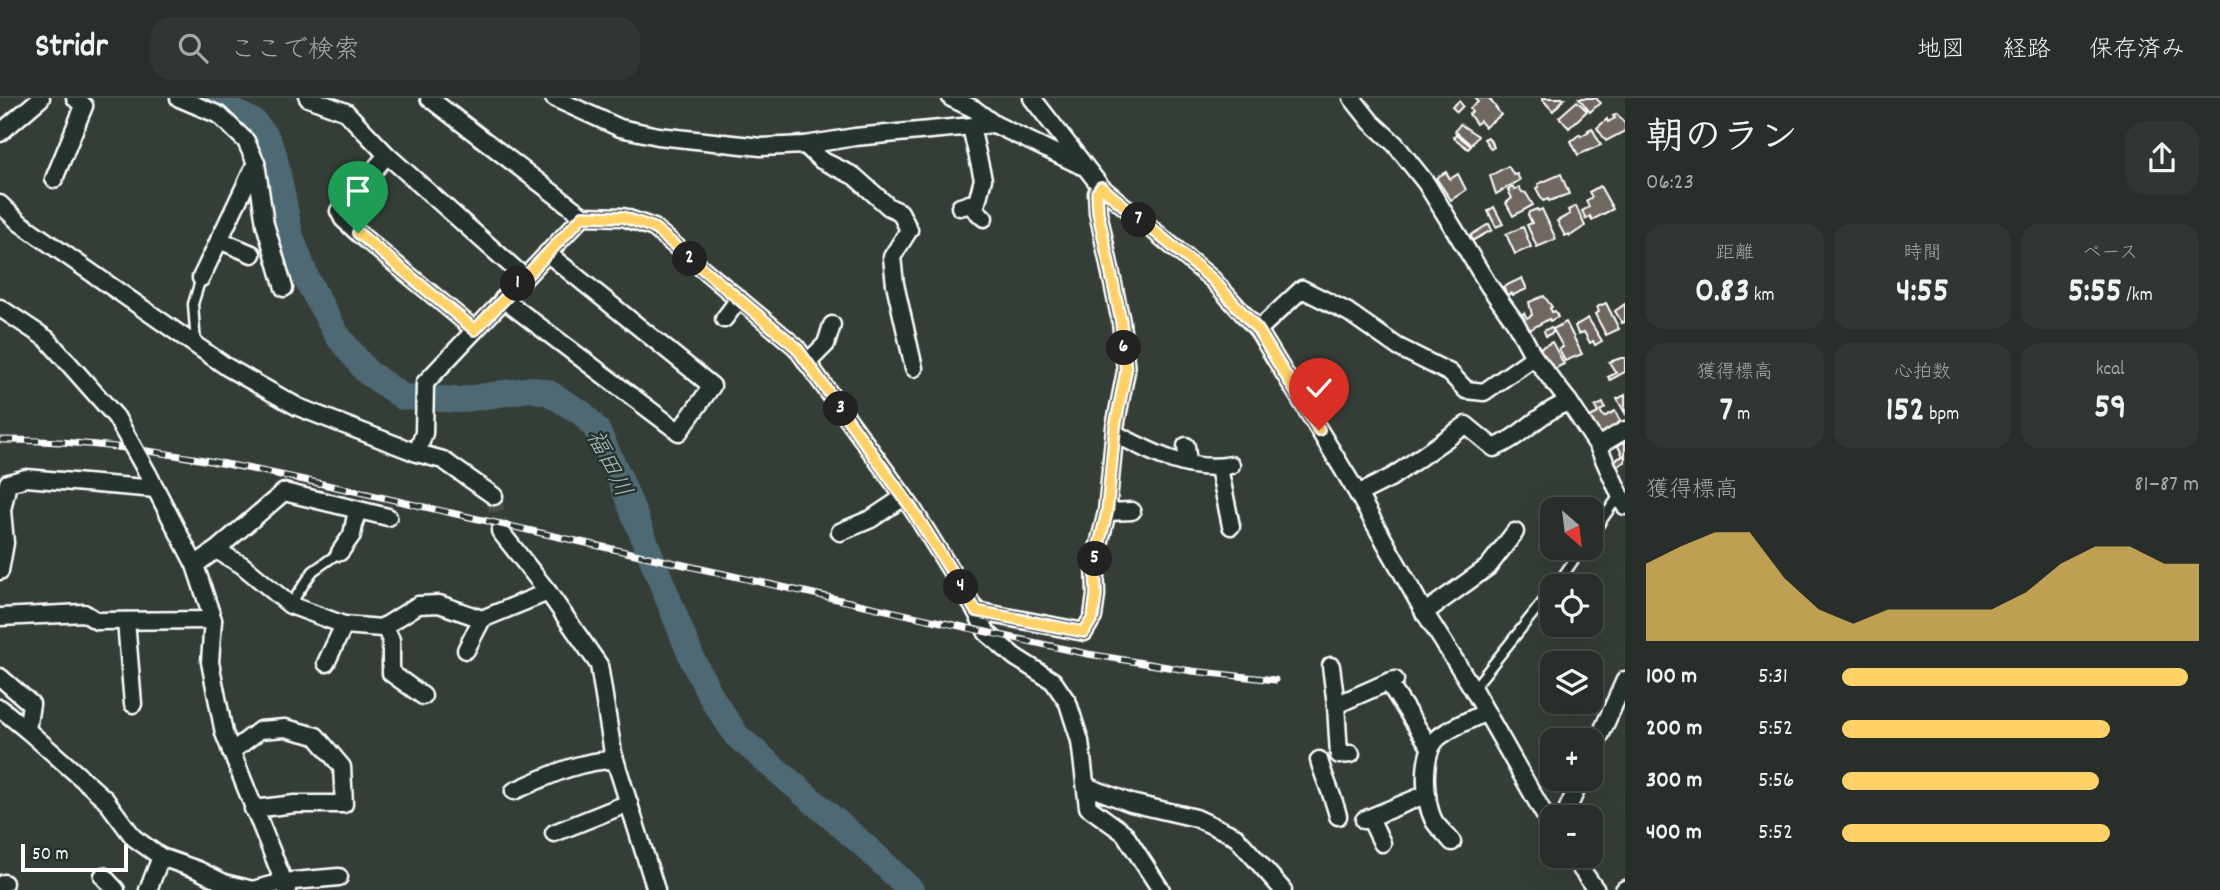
<!DOCTYPE html>
<html lang="ja">
<head>
<meta charset="utf-8">
<style>
  body { margin:0; font-family:Dekko,"Klee One",sans-serif; background:#303631; color:#f1f3f6; height:100vh; display:flex; flex-direction:column; font-size:26px; white-space:nowrap }
  * { box-sizing:border-box; margin:0 }
  p { font-size:23px; color:#a5a8a8 }
  .icon { flex:none; width:38px; height:38px; fill:none; stroke:currentColor; stroke-width:2; stroke-linecap:round; stroke-linejoin:round }
  .map { position:relative; flex:1; overflow:hidden }
  .sheet { display:flex; flex-direction:column; background:#282e29; width:595px }
  .sheet>* { flex:none }
  .needle { width:46px; rotate:152deg }
  .fabs { position:absolute; left:1540px; top:399px; display:grid; gap:14px }
  .fabs a { display:grid; place-items:center; width:63px; height:63px; border-radius:14px; background:#282e29; box-shadow:0 7px 28px #0002,0 0 0 2px #444a46; font-size:35px }
  .scale { position:absolute; left:21px; bottom:18px; width:107px; box-sizing:border-box; padding-left:7px; border:4px solid #fff; border-top:0; font-size:19px; line-height:24px; white-space:nowrap; color:#fff; -webkit-text-stroke:5px #26332d; paint-order:stroke }
  .pin { position:absolute; display:grid; place-items:center; width:60px; height:60px; color:#fff; margin:-72px -30px; border-radius:50% 50% 50% 0; rotate:-45deg; box-shadow:0 0 7px #0007 }
  .pin .icon { rotate:45deg }
  .km { position:absolute; width:35px; height:35px; margin:-18px; border-radius:50%; background:#222; color:#fff; font-size:19px; line-height:35px; text-align:center }
  .round { display:grid; place-items:center; flex:none; width:74px; height:74px; border-radius:21px; background:#303631 }
  .summary { display:flex; align-items:center; justify-content:space-between; height:119px; padding:0 21px }
  h1 { font-size:38px; font-weight:700; line-height:52px }
  .figures { display:grid; grid-template-columns:repeat(3,1fr); gap:10px; height:119px; padding:7px 21px }
  .figures div { display:grid; align-content:center; border-radius:18px; background:#303631; text-align:center }
  .figures b { font-size:35px; font-weight:700 }
  .figures small { font-size:19px; font-weight:400 }
  .figures p { font-size:19px }
  .chart { height:196px; padding:14px 21px }
  .chart p { display:flex; justify-content:space-between }
  .chart svg { width:100%; height:126px; margin-top:7px; fill:#ffd166; opacity:.7 }
  ul { padding:0 21px; list-style:none; font-size:23px }
  li { display:grid; grid-template-columns:112px 84px 1fr; align-items:center; height:52px }
  li i { height:18px; border-radius:9px; background:#ffd166 }
  header { display:flex; align-items:center; gap:42px; box-sizing:border-box; height:98px; padding:0 35px; background:#282e29; border-bottom:2px solid #444a46 }
  header strong { font-size:33px }
  nav { display:flex; gap:38px; margin-inline-start:auto; font-size:24px }
  .search { width:490px; height:63px; background:#303631; display:flex; align-items:center; gap:18px; box-sizing:border-box; padding:0 24px; border-radius:21px; color:#a5a8a8; font-size:26px }
  main { display:flex; flex:1; min-height:0 }
  .map>svg:first-child { display:block }
  .lines { fill:none; stroke-linecap:round; stroke-linejoin:round }
  .river { stroke:#4d6973; stroke-width:26 }
  .building { fill:#706760; stroke:#fff; stroke-width:2 }
  .minor-tunnel { stroke:#49504b; stroke-width:16; stroke-dasharray:16 8; stroke-linecap:butt }
  .service-casing { stroke:#fff; stroke-width:13 }
  .minor-casing { stroke:#fff; stroke-width:21 }
  .service { stroke:#26332d; stroke-width:8 }
  .minor { stroke:#26332d; stroke-width:16 }
  .rail-casing { stroke:#fff; stroke-width:7 }
  .rail { stroke:#26332d; stroke-width:4.5; stroke-dasharray:13; stroke-linecap:butt }
  .minor-bridge-casing { stroke:#fff; stroke-width:21; stroke-linecap:butt }
  .minor-bridge { stroke:#26332d; stroke-width:16 }
  .route-casing { stroke:#fff; stroke-width:14 }
  .route { stroke:#ffd166; stroke-width:9 }
  .labels { text-anchor:middle; stroke-width:5; stroke-linejoin:round; paint-order:stroke }
  .water-label { font-size:24px; font-style:italic; fill:#afbcc0; stroke:#26332d }
</style>
</head>
<body>
<header>
<strong>Stridr</strong>
<div class="search"><svg class="icon" aria-label="search" viewBox="0 0 24 24"><circle cx="10" cy="10" r="6"/><path d="M15 15l6 6"/></svg>ここで検索</div>
<nav><a>地図</a><a>経路</a><a>保存済み</a></nav>
</header>
<main>
<div class="map">
<svg width="1625" height="792" viewBox="0 0 1625 792">
  <rect width="100%" height="100%" fill="#353d37"/>
  <filter id="ink" filterUnits="userSpaceOnUse"><feTurbulence type="fractalNoise" baseFrequency=".0143" numOctaves="2"/><feDisplacementMap in="SourceGraphic" scale="14" xChannelSelector="R" yChannelSelector="G"/><feConvolveMatrix kernelMatrix="1 2 1 2 8 2 1 2 1" color-interpolation-filters="sRGB"/></filter>
  <g filter="url(#ink)">
    <g class="lines">
      <!-- river -->
      <polyline class="river" points="206,0 254,24 266,38 274,56 290,136 307,182 337,237 367,274 403,299 460,302 531,291 549,295 582,315 597,332 620,381 693,563 713,602 737,638 865,748 911,792"/>
    </g>
    <!-- building -->
    <g class="building">
      <polygon points="1476,0 1489,0 1501,17 1485,29 1480,23 1476,26 1469,16 1472,14 1470,10 1478,4"/>
      <polygon points="1565,0 1553,13 1542,1 1542,0"/>
      <polygon points="1579,0 1596,0 1600,5 1590,14"/>
      <polygon points="1459,3 1463,8 1457,14 1452,9"/>
      <polygon points="1577,3 1587,13 1569,30 1559,19"/>
      <polygon points="1617,16 1625,26 1625,33 1606,43 1597,30 1607,21 1608,24 1615,20 1613,18"/>
      <polygon points="1460,26 1478,38 1471,47 1455,33"/>
      <polygon points="1592,30 1601,47 1578,57 1571,43 1580,36 1581,38 1589,33 1588,32"/>
      <polygon points="1456,36 1471,48 1468,51 1453,39"/>
      <polygon points="1488,39 1494,49 1491,51 1484,41"/>
      <polygon points="1508,68 1514,77 1517,76 1520,82 1496,96 1490,78"/>
      <polygon points="1446,74 1450,81 1458,76 1466,92 1451,102 1436,80"/>
      <polygon points="1561,76 1569,96 1549,103 1548,101 1543,103 1536,90 1539,89 1538,86"/>
      <polygon points="1600,88 1613,111 1592,122 1590,118 1586,121 1582,113 1589,109 1586,103 1592,99 1589,94"/>
      <polygon points="1513,89 1514,92 1519,89 1522,94 1526,95 1533,107 1513,118 1506,105 1512,100 1508,92"/>
      <polygon points="1576,108 1585,128 1570,138 1569,136 1565,138 1557,123 1570,116 1568,112"/>
      <polygon points="1494,109 1503,126 1496,129 1488,113"/>
      <polygon points="1537,111 1538,113 1542,111 1556,141 1537,149 1527,127 1532,125 1528,117 1529,114"/>
      <polygon points="1489,126 1492,132 1472,143 1471,137"/>
      <polygon points="1523,129 1531,149 1515,156 1506,136"/>
      <polygon points="1522,180 1527,191 1513,197 1511,195 1507,197 1503,189"/>
      <polygon points="1544,198 1552,209 1550,210 1552,214 1555,213 1558,219 1550,223 1549,221 1526,234 1518,219 1524,215 1527,220 1532,217 1529,204"/>
      <polygon points="1606,205 1619,231 1606,237 1595,216 1599,214 1597,209"/>
      <polygon points="1625,206 1625,224 1622,225 1615,213"/>
      <polygon points="1588,220 1602,243 1595,247 1593,243 1590,245 1584,234 1578,236 1575,228"/>
      <polygon points="1566,224 1582,256 1565,263 1559,251 1563,249 1553,231"/>
      <polygon points="1551,229 1554,234 1546,238 1544,233"/>
      <polygon points="1552,244 1564,266 1550,273 1538,251"/>
      <polygon points="1621,260 1625,260 1625,274 1610,282 1608,279 1616,275 1609,264"/>
      <polygon points="1625,297 1625,315 1617,301"/>
      <polygon points="1603,305 1605,310 1600,313 1604,319 1615,313 1621,325 1601,338 1590,319 1598,315 1595,309"/>
      <polygon points="1625,341 1625,364 1615,369 1611,364 1623,358 1617,346"/>
    </g>
    <g class="lines">
      <!-- minor-tunnel -->
      <polyline class="minor-tunnel" points="494,398 500,433"/>
      <!-- service casing -->
      <g class="service-casing">
        <g id="service">
          <polyline points="196,246 193,206 201,180"/>
          <polyline points="1591,438 1620,396"/>
          <polyline points="1556,488 1582,450"/>
          <polyline points="290,507 313,473 340,454"/>
          <polyline points="1473,591 1552,492"/>
        </g>
      </g>
      <!-- minor casing -->
      <g class="minor-casing">
        <g id="minor">
          <polyline points="179,0 219,17 246,43 256,65 265,126 284,190"/>
          <polyline points="308,0 346,14 387,57"/>
          <polyline points="429,0 583,118 623,119 654,130 796,249 912,410 976,513 987,535 1015,559 1053,583 1068,605 1080,643 1088,709 1124,735 1161,792"/>
          <polyline points="554,0 620,30 658,38 761,49 805,47 855,39 994,26"/>
          <polyline points="951,0 974,11 994,26 1082,68"/>
          <polyline points="1032,0 1101,89 1212,181 1258,232 1358,396 1423,512 1473,591 1552,730"/>
          <polyline points="1352,0 1371,24 1395,46 1426,85 1489,188 1515,224 1534,259 1569,304 1598,348 1625,408"/>
          <polyline points="0,35 41,0"/>
          <polyline points="805,47 821,62 854,78 889,109 900,114 909,132 892,159 895,186 914,270"/>
          <polyline points="54,81 84,8 75,0"/>
          <polyline points="0,106 20,125 227,269 298,309 417,355 443,362 494,398"/>
          <polyline points="969,106 984,120"/>
          <polyline points="960,109 977,104 983,81 971,29"/>
          <polyline points="219,142 252,156"/>
          <polyline points="201,180 256,65"/>
          <polyline points="503,201 679,334 712,288 547,155"/>
          <polyline points="0,210 47,241 116,319"/>
          <polyline points="724,221 739,201"/>
          <polyline points="475,232 358,135 343,121 339,113 387,57 524,179"/>
          <polyline points="1258,232 1302,191 1348,214 1398,249 1450,275 1466,292 1484,294 1534,259"/>
          <polyline points="807,265 826,246 832,227"/>
          <path d="M1116 336C1152 355 1190 375 1231 367"/>
          <polyline points="1186,348 1188,366"/>
          <polyline points="1598,348 1625,332"/>
          <polyline points="417,355 424,335 425,285 583,118"/>
          <polyline points="1219,370 1231,428"/>
          <polyline points="148,376 195,467 213,522 210,564 224,635 287,792"/>
          <path d="M1358 396 1392 379 1466 327 1494 350C1522 339 1539 314 1569 304"/>
          <polyline points="1107,414 1132,413"/>
          <polyline points="500,433 548,494 599,567 613,655 656,792"/>
          <polyline points="840,434 871,421 904,399"/>
          <polyline points="216,452 284,394 388,419"/>
          <polyline points="340,454 352,437 357,412"/>
          <polyline points="195,467 216,452 242,467 290,507 344,527 382,530 418,507 439,506 482,521 548,494"/>
          <polyline points="0,473 5,445 2,412 8,385 26,380 156,391"/>
          <polyline points="976,513 1084,534 1093,519 1096,497 1095,463 1107,414 1115,329 1126,273 1121,224 1098,114 1097,95 1101,89"/>
          <polyline points="1424,515 1488,469 1515,434"/>
          <polyline points="0,519 84,515 97,523 213,522"/>
          <polyline points="126,523 133,606"/>
          <polyline points="384,528 391,542 391,575 423,598"/>
          <polyline points="466,552 482,521"/>
          <polyline points="326,565 344,527"/>
          <polyline points="1331,568 1336,607 1388,584"/>
          <polyline points="0,579 31,606 27,632 105,701 134,740 161,759 148,792"/>
          <polyline points="1395,582 1388,584 1430,649"/>
          <polyline points="1336,607 1339,657 1351,656"/>
          <polyline points="0,610 27,632"/>
          <polyline points="231,654 260,632 285,630 316,638 342,669 344,706 295,706 253,711"/>
          <polyline points="1591,658 1625,582"/>
          <path d="M1319 662C1325 683 1333 697 1338 718"/>
          <polyline points="1086,688 1131,705 1196,720 1235,738 1283,792"/>
          <path d="M514 693C546 679 579 662 615 662"/>
          <polyline points="1564,719 1581,681"/>
          <polyline points="1370,720 1382,745"/>
          <polyline points="1364,722 1427,696"/>
          <polyline points="554,735 629,705"/>
          <path d="M1452 744C1447 737 1438 730 1434 723 1424 704 1421 655 1438 640 1450 629 1471 622 1486 614"/>
          <polyline points="1572,758 1596,792"/>
          <polyline points="161,759 198,772 224,785 253,792 283,784 339,779"/>
          <polyline points="103,778 116,792"/>
          <polyline points="0,789 4,785"/>
          <polyline points="1624,792 1625,791"/>
        </g>
      </g>
      <!-- service -->
      <use href="#service" class="service"/>
      <!-- minor -->
      <use href="#minor" class="minor"/>
      <!-- rail casing -->
      <g class="rail-casing">
        <path id="rail" d="M0 342C155 342 306 383 456 416 667 463 877 511 1088 556L1192 573 1275 582"/>
      </g>
      <!-- rail -->
      <use href="#rail" class="rail"/>
      <!-- minor-bridge casing -->
      <g class="minor-bridge-casing">
        <polyline id="minor-bridge" points="116,319 148,376"/>
      </g>
      <!-- minor-bridge -->
      <use href="#minor-bridge" class="minor-bridge"/>
    </g>
  </g>
  <g class="lines" filter="url(#ink)">
    <!-- route casing -->
    <g class="route-casing">
      <polyline id="route" points="358,135 475,232 583,118 623,119 654,130 796,249 912,411 976,513 1084,534 1093,519 1096,497 1095,463 1107,414 1115,329 1126,273 1121,223 1098,114 1097,95 1101,89 1212,181 1258,232 1319,332"/>
    </g>
    <!-- route -->
    <use href="#route" class="route"/>
  </g>
  <g class="labels">
    <!-- water labels -->
    <g class="water-label">
      <text transform="translate(610 365) rotate(63)" y="8">福田川</text>
    </g>
  </g>
</svg>
<div class="fabs">
<a><svg class="needle" viewBox="-14 -14 28 28"><path d="M0-13l5 13h-10z" fill="#e53935"/><path d="M0 13l5-13h-10z" fill="#a5a8a8"/></svg></a>
<a><svg class="icon" aria-label="locate" viewBox="0 0 24 24"><circle cx="12" cy="12" r="6"/><path d="M12 2v4M12 18v4M2 12h4M18 12h4"/></svg></a>
<a><svg class="icon" aria-label="layers" viewBox="0 0 24 24"><path d="M12 4l9 5-9 5-9-5zM3 14l9 5 9-5"/></svg></a>
<a>+</a>
<a>−</a>
</div>
<div class="scale">50 m</div>
<div class="pin" style="left:358px;top:135px;background:#1e9e55"><svg class="icon" aria-label="arrive" viewBox="0 0 24 24"><path d="M6 21V4h12l-3 4 3 4H6"/></svg></div>
<div class="pin" style="left:1319px;top:332px;background:#d93025"><svg class="icon" aria-label="check" viewBox="0 0 24 24"><path d="M5 12l5 5 9-10"/></svg></div>
<b class="km" style="left:518px;top:186px">1</b>
<b class="km" style="left:690px;top:161px">2</b>
<b class="km" style="left:841px;top:311px">3</b>
<b class="km" style="left:961px;top:489px">4</b>
<b class="km" style="left:1095px;top:461px">5</b>
<b class="km" style="left:1124px;top:250px">6</b>
<b class="km" style="left:1139px;top:122px">7</b>
</div>
<section class="sheet">
<div class="summary"><div><h1>朝のラン</h1><p>06:23</p></div><a class="round"><svg class="icon" aria-label="share" viewBox="0 0 24 24"><path d="M12 15V3M7 8l5-5 5 5M5 13v7h14v-7"/></svg></a></div>
<div class="figures">
<div><p>距離</p><b>0.83<small> km</small></b></div>
<div><p>時間</p><b>4:55</b></div>
<div><p>ペース</p><b>5:55<small> /km</small></b></div>
</div>
<div class="figures">
<div><p>獲得標高</p><b>7<small> m</small></b></div>
<div><p>心拍数</p><b>152<small> bpm</small></b></div>
<div><p>kcal</p><b>59</b></div>
</div>
<div class="chart"><p><span>獲得標高</span>81–87 m</p>
<svg viewBox="0 0 160 44" preserveAspectRatio="none"><path d="M0 44V17L10 11L20 6L30 6L40 22L50 33L60 38L70 33L80 33L90 33L100 33L110 27L120 17L130 11L140 11L150 17L160 17V44z"/></svg>
</div>
<ul>
<li><b>100 m</b>5:31<i style="width:97%"></i></li>
<li><b>200 m</b>5:52<i style="width:75%"></i></li>
<li><b>300 m</b>5:56<i style="width:72%"></i></li>
<li><b>400 m</b>5:52<i style="width:75%"></i></li>
</ul>
</section>
</main>
</body>
</html>
